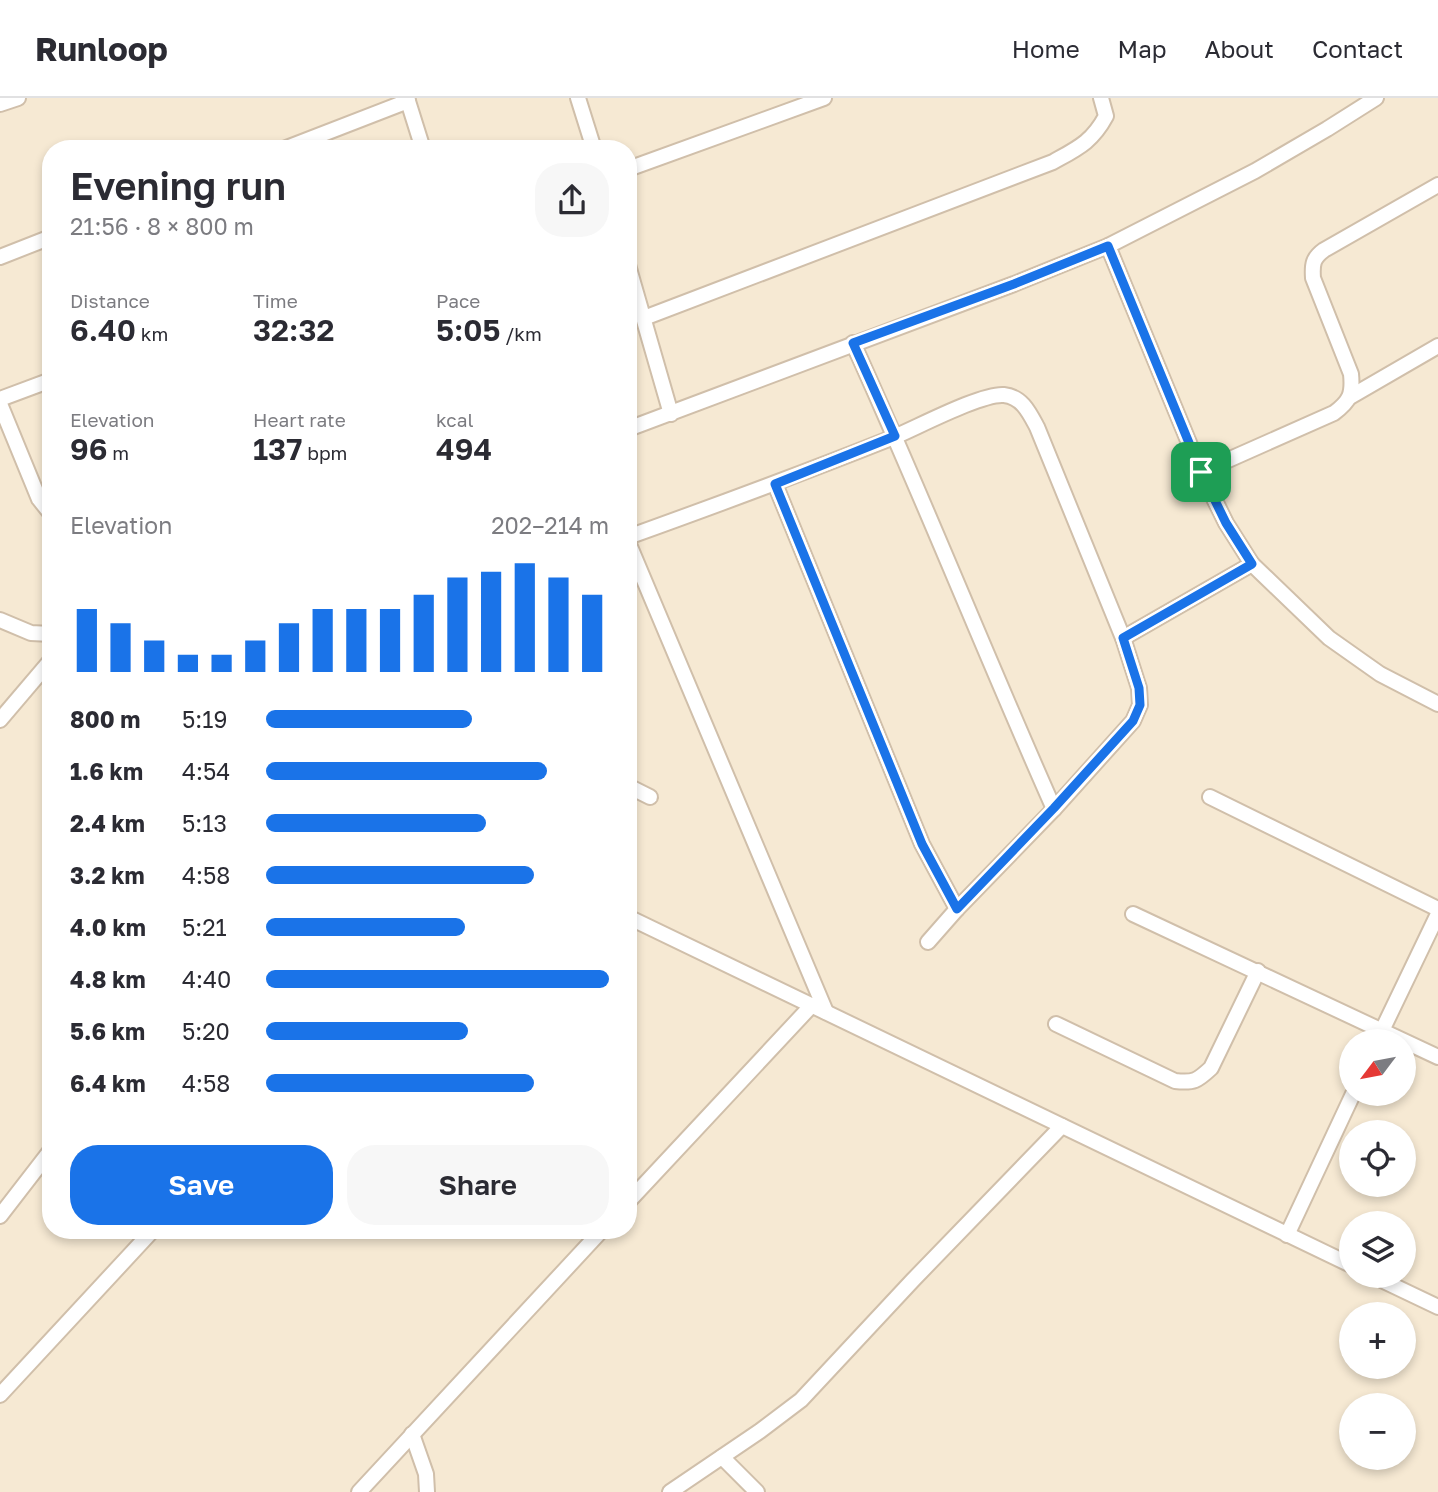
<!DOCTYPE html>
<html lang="en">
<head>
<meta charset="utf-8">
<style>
  body { margin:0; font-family:"Golos Text",sans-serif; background:#f7f7f7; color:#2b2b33; height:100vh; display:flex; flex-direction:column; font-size:26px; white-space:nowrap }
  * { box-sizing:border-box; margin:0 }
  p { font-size:23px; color:#7c7c81 }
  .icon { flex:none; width:38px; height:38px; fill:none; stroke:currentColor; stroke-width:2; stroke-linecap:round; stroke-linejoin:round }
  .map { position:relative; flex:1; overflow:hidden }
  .sheet { position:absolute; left:42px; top:42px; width:595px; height:1099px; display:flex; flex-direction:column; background:#fff; border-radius:28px; box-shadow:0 4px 10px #0003 }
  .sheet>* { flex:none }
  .needle { width:46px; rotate:238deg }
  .fabs { position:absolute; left:1339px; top:931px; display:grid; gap:14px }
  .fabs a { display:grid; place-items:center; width:77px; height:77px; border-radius:50%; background:#fff; box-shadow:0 4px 10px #0003; font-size:35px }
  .pin { position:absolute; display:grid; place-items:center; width:60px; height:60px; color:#fff; margin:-30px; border-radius:14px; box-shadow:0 4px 10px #0006 }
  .round { display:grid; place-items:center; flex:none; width:74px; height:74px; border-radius:28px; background:#f7f7f7 }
  .overview { display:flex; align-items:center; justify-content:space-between; height:119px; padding:0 28px }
  h1 { font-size:38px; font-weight:600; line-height:52px }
  .figures { display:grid; grid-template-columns:repeat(3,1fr); gap:10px; height:119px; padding:7px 28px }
  .figures div { display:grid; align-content:center }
  .figures b { font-size:30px; font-weight:600 }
  .figures small { font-size:19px; font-weight:400 }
  .figures p { font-size:19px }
  .chart { height:196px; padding:14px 28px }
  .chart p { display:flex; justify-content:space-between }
  .chart svg { width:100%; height:126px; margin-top:7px; stroke:#1a73e8; stroke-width:6 }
  .cta { display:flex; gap:14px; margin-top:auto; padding:14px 28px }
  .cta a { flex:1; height:80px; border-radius:28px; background:#1a73e8; color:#fff; font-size:28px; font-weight:600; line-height:80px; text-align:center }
  .cta a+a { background:#f7f7f7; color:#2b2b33 }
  ul { padding:0 28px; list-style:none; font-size:23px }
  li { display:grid; grid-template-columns:112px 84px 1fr; align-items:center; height:52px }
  li i { height:18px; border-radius:9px; background:#1a73e8 }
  header { display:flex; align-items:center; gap:42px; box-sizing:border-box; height:98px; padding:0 35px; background:#fff; border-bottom:2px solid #e1e1e2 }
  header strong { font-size:33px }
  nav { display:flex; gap:38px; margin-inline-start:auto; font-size:24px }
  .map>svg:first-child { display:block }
  .residential { fill:#f6e9d3; fill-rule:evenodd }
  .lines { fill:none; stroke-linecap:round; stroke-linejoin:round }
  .minor-casing { stroke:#d0bfaa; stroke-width:18 }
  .minor { stroke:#fff; stroke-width:14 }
  .route-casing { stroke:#fff; stroke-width:14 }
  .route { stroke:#1a73e8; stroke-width:9 }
</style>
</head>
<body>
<header>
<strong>Runloop</strong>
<nav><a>Home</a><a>Map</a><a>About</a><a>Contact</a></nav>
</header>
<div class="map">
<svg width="1438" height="1394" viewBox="0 0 1438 1394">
  <rect width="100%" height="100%" fill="#fef6e5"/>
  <!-- residential -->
  <path class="residential" d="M0 0H1438V1394H0ZM51 51H628V1132H51ZM1351 943H1404V996H1351ZM1351 1034H1404V1087H1351ZM1351 1125H1404V1178H1351ZM1351 1216H1404V1269H1351ZM1351 1307H1404V1360H1351Z"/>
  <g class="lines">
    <!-- minor casing -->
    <g class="minor-casing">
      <g id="minor">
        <polyline points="407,0 423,51"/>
        <polyline points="578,0 594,51"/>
        <polyline points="0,6 18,0"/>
        <polyline points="284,51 408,3"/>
        <polyline points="628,71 824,0"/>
        <polyline points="1108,148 1201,374 1226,425 1252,466 1329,540 1380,576 1438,606"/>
        <polyline points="0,159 51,139"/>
        <polyline points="628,167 671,316"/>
        <path d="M644 220 1053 64C1078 50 1092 44 1106 18L1101 0"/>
        <path d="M853 245C923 399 985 556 1054 711"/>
        <polyline points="1350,299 1438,248"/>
        <polyline points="0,301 51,282"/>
        <polyline points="0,306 39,401 51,416"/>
        <polyline points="628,331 1014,186 1108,148 1255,73 1327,31 1376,0"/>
        <path d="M1201 374 1334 315C1350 303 1353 296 1351 276L1313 180C1312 166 1313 160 1324 152L1438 87"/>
        <polyline points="775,386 922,746 957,811"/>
        <path d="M628 439C717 407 806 374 894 339 918 329 982 295 1004 297 1022 299 1029 314 1037 329L1123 540 1139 590 1140 607 1133 623 1054 711 957 811 928 844"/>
        <polyline points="628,444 826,914"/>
        <polyline points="0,522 31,535 51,536"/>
        <polyline points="1123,540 1252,466"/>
        <polyline points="0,622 51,562"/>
        <polyline points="628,688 650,699"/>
        <polyline points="1210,699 1438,811"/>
        <polyline points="1133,816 1438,959"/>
        <polyline points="628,819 1351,1167"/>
        <path d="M1056 926 1175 983C1194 985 1197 983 1211 970L1258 873"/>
        <polyline points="1377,943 1438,816"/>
        <polyline points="628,1104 812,907"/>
        <polyline points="0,1118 51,1052"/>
        <polyline points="1287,1137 1353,996"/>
        <polyline points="1373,1178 1438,1209"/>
        <polyline points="0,1297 153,1132"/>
        <polyline points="412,1336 426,1376 427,1394"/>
        <polyline points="722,1359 757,1394"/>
        <polyline points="359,1394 602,1132"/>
        <polyline points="670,1394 760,1333 801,1302 913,1182 1062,1028"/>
      </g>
    </g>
    <!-- minor -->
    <use href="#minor" class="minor"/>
  </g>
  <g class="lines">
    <!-- route casing -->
    <g class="route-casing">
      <polygon id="route" points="1108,148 1201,374 1226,425 1252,466 1123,540 1139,590 1140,607 1133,623 1054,710 957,811 922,746 775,386 895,338 853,245 1014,186"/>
    </g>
    <!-- route -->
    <use href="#route" class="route"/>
  </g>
</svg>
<div class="fabs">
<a><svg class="needle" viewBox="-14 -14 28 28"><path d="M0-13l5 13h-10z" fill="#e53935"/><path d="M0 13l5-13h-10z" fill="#7c7c81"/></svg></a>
<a><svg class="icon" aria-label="locate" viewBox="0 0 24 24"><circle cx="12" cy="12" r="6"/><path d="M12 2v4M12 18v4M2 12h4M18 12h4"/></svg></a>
<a><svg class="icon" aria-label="layers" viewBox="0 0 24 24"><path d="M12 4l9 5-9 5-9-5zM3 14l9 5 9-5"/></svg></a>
<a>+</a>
<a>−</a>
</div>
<div class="pin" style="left:1201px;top:374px;background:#1e9e55"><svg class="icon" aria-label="arrive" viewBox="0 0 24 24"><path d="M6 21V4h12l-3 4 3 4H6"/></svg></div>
<section class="sheet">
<div class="overview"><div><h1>Evening run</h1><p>21:56 · 8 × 800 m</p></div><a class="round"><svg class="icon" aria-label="share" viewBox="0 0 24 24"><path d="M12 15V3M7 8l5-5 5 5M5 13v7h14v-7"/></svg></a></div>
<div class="figures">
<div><p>Distance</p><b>6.40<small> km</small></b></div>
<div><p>Time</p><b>32:32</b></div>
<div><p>Pace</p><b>5:05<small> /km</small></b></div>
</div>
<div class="figures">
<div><p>Elevation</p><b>96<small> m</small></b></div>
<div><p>Heart rate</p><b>137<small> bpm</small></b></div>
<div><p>kcal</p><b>494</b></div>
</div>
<div class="chart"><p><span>Elevation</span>202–214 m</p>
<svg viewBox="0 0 160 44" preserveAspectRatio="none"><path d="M5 44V22M15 44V27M25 44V33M35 44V38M45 44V38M55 44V33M65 44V27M75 44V22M85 44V22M95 44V22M105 44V17M115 44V11M125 44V9M135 44V6M145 44V11M155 44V17"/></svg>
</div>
<ul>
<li><b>800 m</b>5:19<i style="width:60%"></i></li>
<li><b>1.6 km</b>4:54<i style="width:82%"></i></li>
<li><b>2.4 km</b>5:13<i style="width:64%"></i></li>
<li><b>3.2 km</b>4:58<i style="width:78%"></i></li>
<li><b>4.0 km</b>5:21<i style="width:58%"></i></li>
<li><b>4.8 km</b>4:40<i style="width:100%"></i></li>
<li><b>5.6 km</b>5:20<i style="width:59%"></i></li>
<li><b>6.4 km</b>4:58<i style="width:78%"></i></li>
</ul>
<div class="cta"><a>Save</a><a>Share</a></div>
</section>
</div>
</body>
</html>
